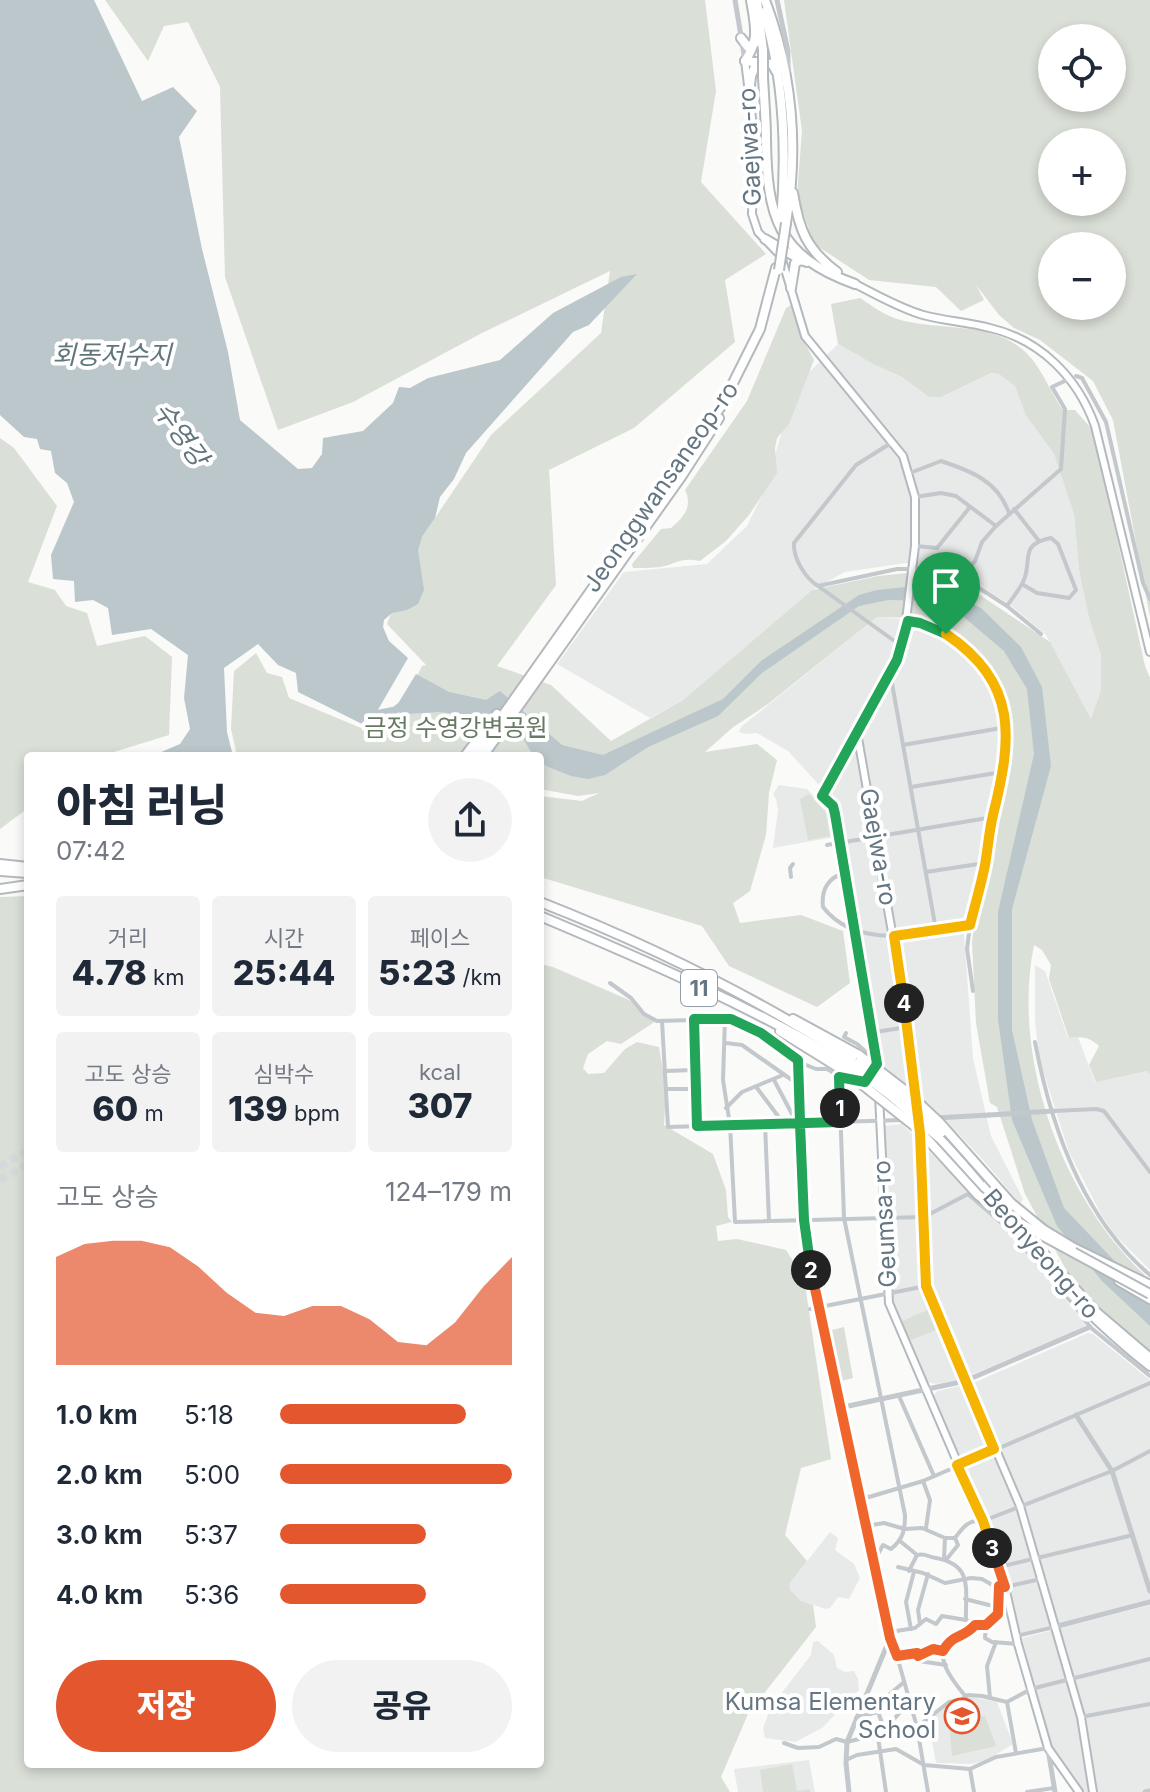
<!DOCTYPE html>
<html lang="ko">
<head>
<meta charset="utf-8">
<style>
  body { margin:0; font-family:Inter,"Noto Sans KR",sans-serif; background:#f2f2f3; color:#1f2937; height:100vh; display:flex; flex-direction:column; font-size:30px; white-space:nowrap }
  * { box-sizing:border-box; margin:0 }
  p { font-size:26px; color:#747a83 }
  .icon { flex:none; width:44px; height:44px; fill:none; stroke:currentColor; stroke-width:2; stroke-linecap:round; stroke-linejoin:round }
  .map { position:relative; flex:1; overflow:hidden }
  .side { position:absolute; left:24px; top:752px; width:520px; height:1016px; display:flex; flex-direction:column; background:#fff; border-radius:8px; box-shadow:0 4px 12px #0003 }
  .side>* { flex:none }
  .buttons { position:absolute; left:1038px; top:24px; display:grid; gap:16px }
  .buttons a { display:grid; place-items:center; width:88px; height:88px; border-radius:50%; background:#fff; box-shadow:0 4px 12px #0003; font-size:40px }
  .pin { position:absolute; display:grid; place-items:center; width:68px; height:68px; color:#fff; margin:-82px -34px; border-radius:50% 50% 50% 0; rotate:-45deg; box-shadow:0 0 8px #0007 }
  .pin .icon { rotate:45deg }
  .km { position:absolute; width:40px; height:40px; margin:-20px; border-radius:50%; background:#222; color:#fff; font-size:22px; line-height:40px; text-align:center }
  .round { display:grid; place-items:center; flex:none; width:84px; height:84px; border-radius:42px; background:#f2f2f3 }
  .summary { display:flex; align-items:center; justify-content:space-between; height:136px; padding:0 32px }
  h1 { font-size:44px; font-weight:800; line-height:60px }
  .metrics { display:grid; grid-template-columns:repeat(3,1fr); gap:12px; height:136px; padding:8px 32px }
  .metrics div { display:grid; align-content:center; border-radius:8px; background:#f2f2f3; text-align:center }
  .metrics b { font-size:34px; font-weight:800 }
  .metrics small { font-size:22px; font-weight:400 }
  .metrics p { font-size:22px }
  .chart { height:224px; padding:16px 32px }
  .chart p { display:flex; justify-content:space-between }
  .chart svg { width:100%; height:144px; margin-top:8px; fill:#e4572e; opacity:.7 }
  .button { display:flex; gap:16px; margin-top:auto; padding:16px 32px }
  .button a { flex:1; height:92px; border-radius:48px; background:#e4572e; color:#fff; font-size:32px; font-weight:800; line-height:92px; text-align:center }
  .button a+a { background:#f2f2f3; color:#1f2937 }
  ul { padding:0 32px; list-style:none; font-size:26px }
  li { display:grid; grid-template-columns:128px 96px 1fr; align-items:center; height:60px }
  li i { height:20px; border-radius:10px; background:#e4572e }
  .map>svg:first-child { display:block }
  .built { fill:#e8e9e9 }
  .green { fill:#dadfd7; fill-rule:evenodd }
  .water { fill:#bbc7cb }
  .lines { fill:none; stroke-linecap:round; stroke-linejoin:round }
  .river { stroke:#bbc7cb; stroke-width:7 }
  .trunk-tunnel { stroke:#d5d9db; stroke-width:8; stroke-dasharray:8 4; stroke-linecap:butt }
  .secondary-casing { stroke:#b3babf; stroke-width:10 }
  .trunk-casing { stroke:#b4b9bd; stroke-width:12 }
  .minor { stroke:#c3c8cc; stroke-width:4 }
  .tertiary { stroke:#c3c8cc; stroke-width:5 }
  .secondary { stroke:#fff; stroke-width:6 }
  .trunk { stroke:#fff; stroke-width:8 }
  .trunk-bridge-casing { stroke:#b4b9bd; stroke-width:12; stroke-linecap:butt }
  .tertiary-bridge { stroke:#c3c8cc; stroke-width:5 }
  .trunk-bridge { stroke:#fff; stroke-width:8 }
  .split-1-casing { stroke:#fff; stroke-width:16 }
  .split-2-casing { stroke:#fff; stroke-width:16 }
  .split-3-casing { stroke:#fff; stroke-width:16 }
  .split-4-casing { stroke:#fff; stroke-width:16 }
  .split-5-casing { stroke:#fff; stroke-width:16 }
  .split-1 { stroke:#22a559; stroke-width:10 }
  .split-2 { stroke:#22a559; stroke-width:10 }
  .split-3 { stroke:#f0652b; stroke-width:10 }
  .split-4 { stroke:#f5b400; stroke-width:10 }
  .split-5 { stroke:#f5b400; stroke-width:10 }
  .labels { text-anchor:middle; stroke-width:8; stroke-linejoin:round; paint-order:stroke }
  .shield { fill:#fff; stroke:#939fa8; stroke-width:2 }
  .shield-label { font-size:22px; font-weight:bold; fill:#657683 }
  .street-label { font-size:24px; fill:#657683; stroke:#fff }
  .park-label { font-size:24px; fill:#687a64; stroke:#fff }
  .poi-label { font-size:24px; fill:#657683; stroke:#fff; text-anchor:end }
  .water-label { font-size:26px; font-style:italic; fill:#60757c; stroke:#fff }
</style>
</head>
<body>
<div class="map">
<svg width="1150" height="1792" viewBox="0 0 1150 1792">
  <rect width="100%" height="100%" fill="#fafaf8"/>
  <!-- built -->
  <g class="built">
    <polygon points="838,344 873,364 902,377 929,397 951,392 991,373 999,374 1015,386 1025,414 1054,454 1074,514 1079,570 1089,618 1101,655 1101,690 1091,719 1046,635 1013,607 959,572 906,563 845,572 812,590 683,700 650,718 557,664 624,572 707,564 747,526 767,485 794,387"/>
    <polygon points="877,617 904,619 906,624 886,675 825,783 820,786 788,751 757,733 745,734 739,732 741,727"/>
    <polygon points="918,626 939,633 956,644 980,664 996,692 1004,721 1006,740 995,804 964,934 973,1058 991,1136 1023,1199 1020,1204 983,1160 937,1111 880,1063 878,1031 844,844 836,804 829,795 905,655 912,632"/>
    <polygon points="779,785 807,789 829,813 834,837 773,848 778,810 776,799 773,794"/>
    <polygon points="1035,965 1045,971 1068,1038 1078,1037 1095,1082 1147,1071 1150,1075 1150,1270 1115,1235 1102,1216 1069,1152 1039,1058 1035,1020"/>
    <polygon points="902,1124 1005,1228 1058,1290 1085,1324 1084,1329 961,1379 936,1384 927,1382 895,1313 890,1293 884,1126"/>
    <polygon points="1088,1333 1093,1334 1150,1380 1150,1600 1020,1633 1006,1580 984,1518 932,1397 937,1391 973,1383"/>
    <polygon points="830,1532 838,1538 835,1550 854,1564 860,1578 849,1599 838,1597 830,1608 826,1609 801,1601 790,1591 790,1583"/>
    <polygon points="1150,1605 1150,1792 1084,1792 1051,1745 1022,1638"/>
    <polygon points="818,1641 834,1655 837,1668 845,1672 854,1671 858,1679 859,1690 822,1728 795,1742 765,1738 763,1728 771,1707 811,1655 813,1642"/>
    <polygon points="972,1697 997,1702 1013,1744 985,1761 971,1764 936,1763 928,1720 951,1703"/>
    <polygon points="809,1760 815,1792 738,1792 734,1769"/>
  </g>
  <!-- green -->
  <g class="green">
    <path d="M105 0H705L716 91 701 182 766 254 725 280 735 342 634 428 549 470 556 585 497 666 551 685 611 741 683 700 812 590 878 576 907 573 959 581 1050 642 1091 719 1101 690V655L1089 618 1079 570 1074 514 1054 454 1025 414 1015 386 999 374 991 373 941 397H929L902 377 873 364 838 344 831 304 860 298C871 305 884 315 897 319 937 331 988 321 1022 349 1041 365 1049 390 1063 410H1075L1090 427 1097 447 1145 666 1150 678V1075L1147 1071 1096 1082 1089 1065 1099 1046C1090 1037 1081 1036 1069 1038L1049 979 1051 965 1042 950 1034 945C1011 1056 1062 1199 1145 1275L1143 1278 1095 1251 1150 1303V1354L1115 1327 1071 1279 1025 1194 997 1107 990 1103 976 1023 972 943 975 917 987 874 1010 729 998 682 975 651 943 628 917 618 877 617 768 704 732 728 705 752 757 744 777 760 769 793 766 835 750 891 733 903 740 923 801 915 843 931 850 983 817 1007 729 966 702 926 540 877V796L582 801 599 793 578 796 540 789V756H237L231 729 234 671 256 653 267 673 282 677 289 698 366 730 387 724 401 729 391 722 389 718 409 692 422 666 426 665 387 624 414 549 491 435 601 333 610 271 482 333 353 402 278 430 225 277 220 87 188 22 164 26 148 61Z"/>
    <path d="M784 0H1150V617L1113 420 1093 381 1040 340 1014 328 999 315 976 285 984 300 961 311 936 287 869 280 814 244 797 195 802 131ZM1052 38H1112V98H1052ZM1052 142H1112V202H1052ZM1052 246H1112V306H1052Z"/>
    <path d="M791 305 800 334 814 360 789 424 777 438 775 448 777 473 749 515 726 541 700 561C681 557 677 563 661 567 652 568 642 568 633 568L632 564 661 529 671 528C684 517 693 507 685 490L747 401 786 308Z"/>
    <polygon points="0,438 14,448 57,506 28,582 55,590 66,606 87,613 97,646 145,636 172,657 169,735 101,756 28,756 28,808 0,829"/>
    <polygon points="809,794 826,813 830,836 808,840 800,799"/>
    <polygon points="28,896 28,1764 540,1764 540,964 553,967 629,1000 656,1021 621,1044 607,1041 588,1054 583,1068 588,1074 604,1073 625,1049 637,1042 659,1047 666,1089 664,1125 713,1154 726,1190 728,1217 732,1222 716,1226 718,1241 737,1239 786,1250 804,1278 831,1459 801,1468 785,1535 807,1561 790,1583 790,1590 801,1601 813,1605 816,1627 748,1714 721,1777 730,1792 0,1792 0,897"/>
    <polygon points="932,1308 941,1328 908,1341 900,1322"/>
    <polygon points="844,1327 853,1378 838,1382 828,1331"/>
    <polygon points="985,1716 996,1746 952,1756 949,1723"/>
    <polygon points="792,1764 797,1791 810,1789 810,1792 763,1792 760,1770"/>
  </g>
  <!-- water -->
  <g class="water">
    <polygon points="0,0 94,0 142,101 173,87 197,111 179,137 202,249 228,352 240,420 298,469 312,468 322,454 323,438 363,431 393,403 399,387 410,388 428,378 500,360 553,313 621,277 637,274 589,325 573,332 466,453 454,479 440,497 435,518 422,537 418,550 424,590 418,604 407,610 392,613 384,620 383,627 389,641 408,658 368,727 298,692 296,673 278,665 258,644 224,668 227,732 233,756 152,756 180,744 190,729 184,698 188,655 151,629 112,635 108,608 93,600 75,602 74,581 53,579 51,555 74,502 67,483 55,473 51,451 40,449 37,439 24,437 0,415"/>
    <polygon points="916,586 951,594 981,608 1021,647 1042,687 1051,766 1012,909 1012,1030 1032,1120 1064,1208 1150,1298 1150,1326 1102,1281 1057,1226 1012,1120 998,1019 998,912 1034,754 1027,689 1004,651 965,618 940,601 888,600 859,606 762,673 718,716 648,747 605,775 588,779 571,776 546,766 540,760 540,756 531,752 520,733 474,716 439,712 404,714 394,710 416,674 449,692 486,700 500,691 562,745 603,755 723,699 761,661 859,595 877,590"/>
  </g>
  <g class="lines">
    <!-- river -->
    <polyline class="river" points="372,709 375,714 395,710 400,706"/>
    <!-- trunk-tunnel -->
    <g class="trunk-tunnel">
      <polyline points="0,1167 28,1150"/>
      <polyline points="0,1180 28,1164"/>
    </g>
    <!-- secondary casing -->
    <g class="secondary-casing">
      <g id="secondary">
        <polyline points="745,61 754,134 752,214 758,232 781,256 805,336 903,456 915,497 915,546 904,637 890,672 822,796 833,806 839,835 874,1032 878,1071"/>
        <path d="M855 284C877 295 899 308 923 315 945 321 968 322 990 328 1041 340 1078 378 1095 426L1150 652"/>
        <polyline points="855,736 858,738 906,1012 917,1102"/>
        <polyline points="879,1095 889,1303 983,1522 1005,1587 1018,1644 1048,1748 1079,1792"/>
        <polyline points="920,1133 926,1286 1020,1506 1081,1717 1093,1792"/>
      </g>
    </g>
    <!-- trunk casing -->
    <g class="trunk-casing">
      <g id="trunk">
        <polyline points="757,0 763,51"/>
        <path d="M765 0C792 72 799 146 786 223"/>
        <path d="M764 12C784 79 787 151 781 221"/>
        <polyline points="741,38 748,47 755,43"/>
        <path d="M745 61C760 40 755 25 751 0"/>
        <polyline points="745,61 772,64 776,71"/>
        <path d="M763 77C764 98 766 119 766 139 767 216 777 256 855 284"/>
        <polyline points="749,95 751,76 757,62"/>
        <path d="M793 193C799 230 807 250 837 272"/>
        <polyline points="765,239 801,260"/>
        <polyline points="791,288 795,263 801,260 807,262"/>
        <polyline points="465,756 497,714"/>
        <polyline points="474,756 722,405 760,329 776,268"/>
        <polyline points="483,756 681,477 719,418"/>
        <polyline points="0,864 28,867"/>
        <polyline points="0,871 28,873"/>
        <polyline points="0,889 28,885"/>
        <path d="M540 902C650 945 759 999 858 1063"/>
        <path d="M540 916C647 961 755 1008 854 1068"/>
        <polyline points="793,1019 859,1055"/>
        <polyline points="780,1031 849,1074"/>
        <path d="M938 1137C984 1184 1021 1238 1065 1287 1091 1316 1120 1342 1150 1366"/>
        <polyline points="988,1183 1017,1220"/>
        <polyline points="1037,1246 1095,1311 1150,1358"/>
        <polyline points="1072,1247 1150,1285"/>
        <polyline points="1119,1281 1150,1299"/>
      </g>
    </g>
    <!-- minor -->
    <g class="minor">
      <polyline points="1076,376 1082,378 1106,422 1143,583 1150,599"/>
      <path d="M891 443 856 465 794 543C793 558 805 578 818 586L897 569H913L962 577 1007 606 1041 634"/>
      <path d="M910 473 941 461C971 471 998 481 1009 513"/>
      <polyline points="915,497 941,493 956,496 996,526"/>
      <polyline points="1014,509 1039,541"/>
      <polyline points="916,546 937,548 970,507"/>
      <polyline points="962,577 975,561 982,542 996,526 1061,469 1065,409 1052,387 1067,380"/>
      <polyline points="818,586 900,645"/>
      <path d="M1007 606C1013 597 1022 587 1025 577 1031 557 1021 544 1051 538L1058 544 1076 590 1069 598 1037 593 1022 584"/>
      <polyline points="890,672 936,930"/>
      <polyline points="903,745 1007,727"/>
      <polyline points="911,787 1002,772"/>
      <polyline points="827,845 993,817"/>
      <polyline points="926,872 985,863"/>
      <path d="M845 873C828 877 821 890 823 907 858 952 921 932 970 925 975 905 981 885 985 865 988 849 989 832 993 816 1000 790 1010 758 1007 731 1003 676 962 629 908 621"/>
      <polyline points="791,877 790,868 793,864"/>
      <polyline points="970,925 967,949 973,991"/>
      <polyline points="610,983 631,998 644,1014 657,1021 731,1019 761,1033 801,1063 816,1069 827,1069 846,1080 856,1081"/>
      <polyline points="725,1018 723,1080 730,1125 735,1222 924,1217 968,1194 1004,1225 1073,1304 1090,1327 1150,1376"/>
      <polyline points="694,1019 697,1126"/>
      <polyline points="662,1021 668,1127 902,1120"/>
      <polyline points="875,1032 908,1027"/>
      <polyline points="846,1033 844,1037 857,1044 876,1061"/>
      <path d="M1035 1042C1051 1127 1083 1218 1150 1275"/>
      <polyline points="726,1043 742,1045 799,1085"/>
      <polyline points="798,1060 804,1220 809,1264 839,1408"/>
      <polyline points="665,1071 695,1070"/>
      <path d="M839 1077 844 1218 905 1515C905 1531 903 1539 891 1549L883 1545 877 1556 873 1557"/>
      <polyline points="774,1080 792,1114 800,1121"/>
      <polyline points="757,1088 784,1124"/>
      <polyline points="666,1089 695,1089"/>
      <polyline points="726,1108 742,1092 783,1075"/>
      <polyline points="1054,1111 1096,1109 1104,1111 1150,1172"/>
      <polyline points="765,1124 769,1221"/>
      <polyline points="810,1309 926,1286"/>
      <polyline points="899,1396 934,1476"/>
      <polyline points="923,1481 930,1500 926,1528"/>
      <polyline points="859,1500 923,1481 1150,1383"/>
      <path d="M866 1526 884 1523 905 1529 922 1528 945 1538H955C963 1527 969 1519 983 1521L1112 1471 1150 1451"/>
      <polyline points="900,1541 917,1555"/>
      <polyline points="944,1559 945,1538"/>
      <polyline points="946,1560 958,1545 955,1538"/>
      <polyline points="898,1567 923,1573 945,1583 971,1578 982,1579 994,1586 1005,1587 1041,1579"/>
      <polyline points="999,1567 1133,1535"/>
      <path d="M909 1571 917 1555C926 1553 928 1557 936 1558 974 1565 965 1590 966 1620L975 1625C968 1633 954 1633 948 1641 933 1659 955 1683 966 1697"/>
      <polyline points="965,1599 997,1607"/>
      <polyline points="997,1608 999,1586"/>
      <polyline points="920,1624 918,1610 928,1574"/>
      <polyline points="975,1625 986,1625 998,1614 1010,1612"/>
      <polyline points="986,1625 985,1638 992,1642 1018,1644"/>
      <polyline points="911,1629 906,1602 914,1572"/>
      <polyline points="890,1632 915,1628 926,1619 936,1624 942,1616 966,1620"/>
      <polyline points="1016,1636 1054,1627"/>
      <polyline points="890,1638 893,1642 917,1727 928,1792"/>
      <polyline points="919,1655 933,1649 943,1651"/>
      <polyline points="897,1656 917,1653 919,1661 946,1665"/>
      <polyline points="990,1698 987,1666 996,1642"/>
      <polyline points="1007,1702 1016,1753"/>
      <polyline points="1081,1717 1150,1704"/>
      <polyline points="856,1718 877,1712"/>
      <polyline points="887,1727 883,1726 876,1706 904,1682"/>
      <polyline points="878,1737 886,1792"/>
      <polyline points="885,1738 887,1727 910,1701"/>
      <polyline points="784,1743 798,1748 819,1747 836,1739 847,1742 867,1737 897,1738 917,1727 949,1702 961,1700 968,1695 982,1696 1007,1702 1031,1689 1150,1659"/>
      <polyline points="846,1760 857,1755 896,1749 924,1765 970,1769 996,1757 1048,1748"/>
      <polyline points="970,1769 974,1792"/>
      <polyline points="1027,1792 1054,1788"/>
    </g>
    <!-- tertiary -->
    <g class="tertiary">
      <polyline points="735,0 745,60"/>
      <polyline points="777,0 788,51 788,71"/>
      <polyline points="935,1118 989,1115"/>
      <polyline points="1076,1415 1112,1471 1150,1591"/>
      <polyline points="1054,1627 1150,1602"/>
      <polyline points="1048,1749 1055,1792"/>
      <polyline points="849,1792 846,1763 847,1742 890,1638 885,1605 839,1408 965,1381 1090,1327"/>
      <polyline points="1145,1792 1150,1791"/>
    </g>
    <!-- secondary -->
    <use href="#secondary" class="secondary"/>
    <!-- trunk -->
    <use href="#trunk" class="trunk"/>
    <!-- trunk-bridge casing -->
    <g class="trunk-bridge-casing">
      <g id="trunk-bridge">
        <polyline points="763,51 763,77"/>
        <polyline points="779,270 786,223"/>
        <polyline points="859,1055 907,1092 939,1122 1011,1203 1044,1230 1072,1247"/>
        <polyline points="858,1063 898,1093 942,1132"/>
        <polyline points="854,1068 891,1096 938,1137"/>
        <polyline points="849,1074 917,1128 978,1195 1003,1214 1150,1294"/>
      </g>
    </g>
    <!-- tertiary-bridge -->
    <polyline class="tertiary-bridge" points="989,1115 1054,1111"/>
    <!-- trunk-bridge -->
    <use href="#trunk-bridge" class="trunk-bridge"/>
  </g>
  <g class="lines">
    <!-- split-1 casing -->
    <g class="split-1-casing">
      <polyline id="split-1" points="840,1108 839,1077 865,1082 877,1064 835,814 833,806 822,796 897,660 908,621 920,623 946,634"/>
    </g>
    <!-- split-2 casing -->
    <g class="split-2-casing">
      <polyline id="split-2" points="811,1270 804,1220 800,1124 800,1121 798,1060 761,1033 731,1019 694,1019 697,1126 841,1122 840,1108"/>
    </g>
    <!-- split-3 casing -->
    <g class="split-3-casing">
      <path id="split-3" d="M811 1270 890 1638 897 1656 917 1653 918 1656 933 1649 943 1651C953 1633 963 1639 975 1625H986L998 1614 999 1586 1005 1587 992 1548"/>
    </g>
    <!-- split-4 casing -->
    <g class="split-4-casing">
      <polyline id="split-4" points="904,1003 920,1133 926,1286 994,1449 957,1465 983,1521 992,1548"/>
    </g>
    <!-- split-5 casing -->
    <g class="split-5-casing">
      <path id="split-5" d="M904 1003 894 936 970 925C975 905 981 885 985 865 988 848 989 831 993 815 1012 739 1019 683 946 634"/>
    </g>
    <!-- split-1 -->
    <use href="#split-1" class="split-1"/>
    <!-- split-2 -->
    <use href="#split-2" class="split-2"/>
    <!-- split-3 -->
    <use href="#split-3" class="split-3"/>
    <!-- split-4 -->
    <use href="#split-4" class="split-4"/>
    <!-- split-5 -->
    <use href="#split-5" class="split-5"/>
  </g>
  <!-- icons -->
  <defs>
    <g id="school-ring" transform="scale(1.8)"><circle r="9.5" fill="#fff" stroke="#e4572e" stroke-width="1.5"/><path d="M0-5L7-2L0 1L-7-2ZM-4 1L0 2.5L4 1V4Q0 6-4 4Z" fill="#e4572e"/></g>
  </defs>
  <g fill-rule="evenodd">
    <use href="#school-ring" x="962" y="1716"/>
  </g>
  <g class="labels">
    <!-- shield labels -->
    <rect class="shield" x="681" y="970" width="36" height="36" rx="6"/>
    <g class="shield-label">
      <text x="699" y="996">11</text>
    </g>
    <!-- street labels -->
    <g class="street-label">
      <text transform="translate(750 147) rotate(-93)" y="8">Gaejwa-ro</text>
      <text transform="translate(661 487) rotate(-55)" y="8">Jeonggwansaneop-ro</text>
      <text transform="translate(878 847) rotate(80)" y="8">Gaejwa-ro</text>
      <text transform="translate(885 1224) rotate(-93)" y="8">Geumsa-ro</text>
      <text transform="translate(1041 1254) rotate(49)" y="8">Beonyeong-ro</text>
    </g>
    <!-- park labels -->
    <g class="park-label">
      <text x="456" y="736">금정 수영강변공원</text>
    </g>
    <!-- poi labels -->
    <g class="poi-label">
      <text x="936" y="1710">Kumsa Elementary<tspan x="936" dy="28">School</tspan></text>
    </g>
    <!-- water labels -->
    <g class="water-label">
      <text x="112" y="364">회동저수지</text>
      <text transform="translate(181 434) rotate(54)" y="9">수영강</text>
    </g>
  </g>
</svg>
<div class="buttons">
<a><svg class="icon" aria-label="locate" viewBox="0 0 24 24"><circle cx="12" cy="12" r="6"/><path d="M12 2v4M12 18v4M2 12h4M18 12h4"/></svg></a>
<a>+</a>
<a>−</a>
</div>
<div class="pin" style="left:946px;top:634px;background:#1e9e55"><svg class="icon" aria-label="arrive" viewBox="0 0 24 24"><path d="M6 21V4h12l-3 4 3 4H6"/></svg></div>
<b class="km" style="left:840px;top:1108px">1</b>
<b class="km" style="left:811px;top:1270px">2</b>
<b class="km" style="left:992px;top:1548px">3</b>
<b class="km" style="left:904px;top:1003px">4</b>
<section class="side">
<div class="summary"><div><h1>아침 러닝</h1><p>07:42</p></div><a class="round"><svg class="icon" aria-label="share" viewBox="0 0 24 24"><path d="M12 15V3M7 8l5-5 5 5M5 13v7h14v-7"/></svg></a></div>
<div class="metrics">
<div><p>거리</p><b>4.78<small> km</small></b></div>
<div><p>시간</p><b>25:44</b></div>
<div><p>페이스</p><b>5:23<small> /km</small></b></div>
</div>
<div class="metrics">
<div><p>고도 상승</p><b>60<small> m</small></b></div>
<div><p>심박수</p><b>139<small> bpm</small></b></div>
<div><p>kcal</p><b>307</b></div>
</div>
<div class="chart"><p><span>고도 상승</span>124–179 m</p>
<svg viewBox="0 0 160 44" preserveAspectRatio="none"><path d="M0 44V11L10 7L20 6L30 6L40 8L50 14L60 22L70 28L80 29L90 26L100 26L110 30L120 37L130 38L140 31L150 20L160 11V44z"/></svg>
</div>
<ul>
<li><b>1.0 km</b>5:18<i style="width:80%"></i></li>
<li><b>2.0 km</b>5:00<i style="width:100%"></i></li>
<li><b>3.0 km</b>5:37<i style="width:63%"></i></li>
<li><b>4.0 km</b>5:36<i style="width:63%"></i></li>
</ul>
<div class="button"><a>저장</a><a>공유</a></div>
</section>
</div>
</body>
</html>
